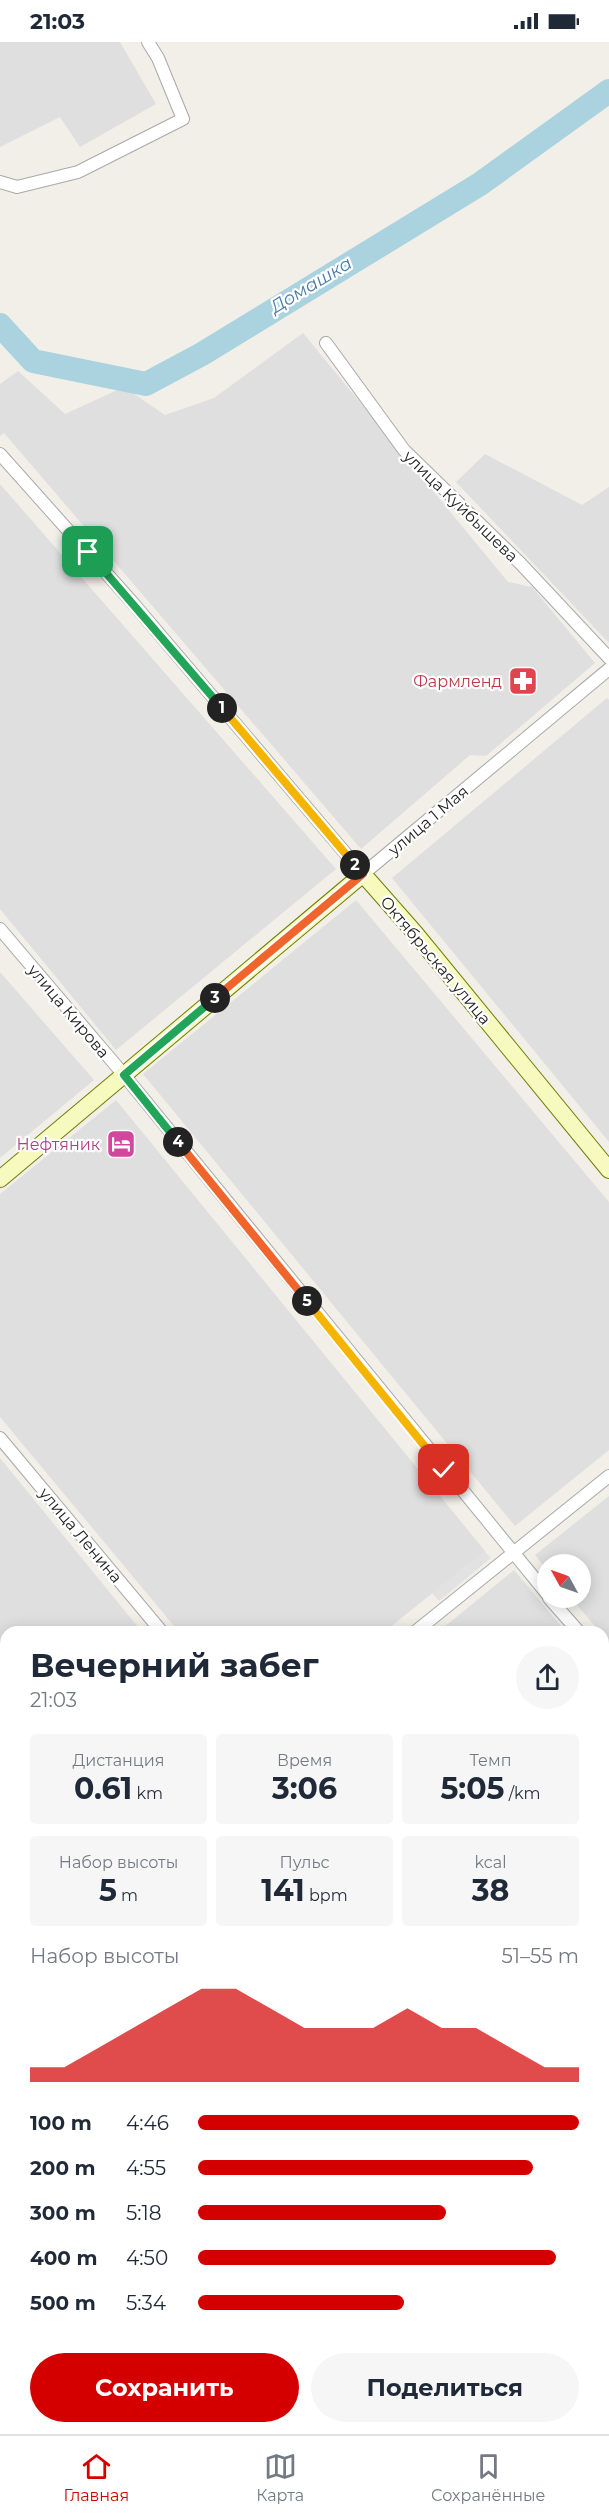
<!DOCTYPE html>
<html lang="ru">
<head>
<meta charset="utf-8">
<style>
  body { margin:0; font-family:Montserrat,sans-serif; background:#f6f6f7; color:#1f2937; height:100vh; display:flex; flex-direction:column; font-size:22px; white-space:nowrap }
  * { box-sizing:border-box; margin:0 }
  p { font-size:20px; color:#747a83 }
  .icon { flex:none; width:33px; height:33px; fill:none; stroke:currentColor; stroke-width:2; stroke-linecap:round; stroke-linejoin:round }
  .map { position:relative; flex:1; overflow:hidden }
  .drawer { position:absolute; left:0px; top:1584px; width:609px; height:808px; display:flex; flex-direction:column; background:#fff; border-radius:18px 18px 0 0; box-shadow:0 3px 15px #0003 }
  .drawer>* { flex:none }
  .needle { width:39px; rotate:310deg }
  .fabs { position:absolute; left:537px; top:1512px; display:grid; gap:12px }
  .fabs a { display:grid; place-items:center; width:54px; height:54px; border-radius:50%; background:#fff; box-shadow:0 3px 15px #0003; font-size:30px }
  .pin { position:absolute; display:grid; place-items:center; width:51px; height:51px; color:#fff; margin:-26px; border-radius:12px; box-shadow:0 3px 9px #0006 }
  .km { position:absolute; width:30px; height:30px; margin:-15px; border-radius:50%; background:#222; color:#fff; font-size:16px; line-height:30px; text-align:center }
  .round { display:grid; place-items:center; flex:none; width:63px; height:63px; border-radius:32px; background:#f6f6f7 }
  .summary { display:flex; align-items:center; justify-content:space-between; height:102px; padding:0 30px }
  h1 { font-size:33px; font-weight:700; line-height:45px }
  .metrics { display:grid; grid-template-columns:repeat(3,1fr); gap:9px; height:102px; padding:6px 30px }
  .metrics div { display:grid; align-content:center; border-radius:6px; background:#f6f6f7; text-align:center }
  .metrics b { font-size:30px; font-weight:700 }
  .metrics small { font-size:16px; font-weight:400 }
  .metrics p { font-size:16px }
  .chart { height:168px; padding:12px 30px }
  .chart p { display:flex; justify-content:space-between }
  .chart svg { width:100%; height:108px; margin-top:6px; fill:#d40000; opacity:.7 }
  .button { display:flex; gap:12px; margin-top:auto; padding:12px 30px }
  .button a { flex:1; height:69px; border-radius:36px; background:#d40000; color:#fff; font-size:24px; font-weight:700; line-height:69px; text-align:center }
  .button a+a { background:#f6f6f7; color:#1f2937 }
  ul { padding:0 30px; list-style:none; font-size:20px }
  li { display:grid; grid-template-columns:96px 72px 1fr; align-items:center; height:45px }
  li i { height:15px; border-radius:8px; background:#d40000 }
  .status { display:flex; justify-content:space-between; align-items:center; height:42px; padding:0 30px; background:#fff; direction:ltr }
  .status svg { height:16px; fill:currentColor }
  .tabs { display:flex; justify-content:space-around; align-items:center; height:84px; border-top:2px solid #e0e1e3; background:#fff; font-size:16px; color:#747a83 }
  .tabs a { display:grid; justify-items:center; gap:3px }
  .tabs .on { color:#d40000 }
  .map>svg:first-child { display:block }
  .residential { fill:#e0dfdf }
  .commercial { fill:#f2dad9 }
  .education { fill:#ffffe5 }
  .parking { fill:#e2e2e2 }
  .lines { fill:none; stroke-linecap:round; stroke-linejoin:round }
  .river { stroke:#aad3df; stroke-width:24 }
  .minor-casing { stroke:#a9a9a9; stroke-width:14 }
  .tertiary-casing { stroke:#a9a9a9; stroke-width:16 }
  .secondary-casing { stroke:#707d05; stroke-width:18 }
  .minor { stroke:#fff; stroke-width:12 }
  .tertiary { stroke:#fff; stroke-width:15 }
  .secondary { stroke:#f7fabf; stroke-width:16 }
  .split-1-casing { stroke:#fff; stroke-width:12 }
  .split-2-casing { stroke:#fff; stroke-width:12 }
  .split-3-casing { stroke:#fff; stroke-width:12 }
  .split-4-casing { stroke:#fff; stroke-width:12 }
  .split-5-casing { stroke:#fff; stroke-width:12 }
  .split-6-casing { stroke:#fff; stroke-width:12 }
  .split-1 { stroke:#22a559; stroke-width:8 }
  .split-2 { stroke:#f5b400; stroke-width:8 }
  .split-3 { stroke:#f0652b; stroke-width:8 }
  .split-4 { stroke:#22a559; stroke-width:8 }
  .split-5 { stroke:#f0652b; stroke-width:8 }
  .split-6 { stroke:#f5b400; stroke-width:8 }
  .labels { text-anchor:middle; stroke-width:4.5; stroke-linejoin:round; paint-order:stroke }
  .street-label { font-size:16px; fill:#222; stroke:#fff }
  .health-label { font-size:16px; fill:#be3a42; stroke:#fff; text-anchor:end }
  .hotel-label { font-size:16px; fill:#b23c85; stroke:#fff; text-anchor:end }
  .water-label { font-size:18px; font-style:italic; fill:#4a7aab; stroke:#fff }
</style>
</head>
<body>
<div class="status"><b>21:03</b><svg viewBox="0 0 49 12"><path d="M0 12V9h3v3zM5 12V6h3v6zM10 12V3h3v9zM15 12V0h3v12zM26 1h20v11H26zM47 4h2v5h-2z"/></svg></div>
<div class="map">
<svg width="609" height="2392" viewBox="0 0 609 2392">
  <rect width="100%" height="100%" fill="#f2efe9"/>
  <!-- residential -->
  <g class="residential">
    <polygon points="0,0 120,0 156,62 80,105 60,75 0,105"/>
    <polygon points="303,291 508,540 532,545 595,621 486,714 470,713 361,807 4,391 0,394 0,342 18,329 65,372 124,345 165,373 214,356"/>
    <polygon points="485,412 582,463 609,445 609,601 456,440"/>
    <polygon points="0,442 336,827 116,1008 0,867"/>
    <polygon points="607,656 609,658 609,1100 392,836"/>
    <polygon points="356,858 609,1160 609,1408 515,1484 143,1032"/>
    <polygon points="0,930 94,1038 0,1116"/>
    <polygon points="116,1058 485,1509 384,1590 179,1590 0,1375 0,1152"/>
    <polygon points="0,1416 142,1590 6,1590 6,1887 0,1880"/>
    <polygon points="609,1454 609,1601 603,1594 603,1590 600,1590 571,1556 580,1556 580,1522 548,1522 547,1528 535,1513"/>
    <polygon points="514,1528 566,1590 438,1590"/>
    <polygon points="603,1633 609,1640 609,2096 603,2089"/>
    <polygon points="6,1939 6,2379 0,2372 0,1944"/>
    <polygon points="12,2387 345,2387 338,2392 16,2392"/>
  </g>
  <!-- commercial -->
  <polygon class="commercial" points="609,2206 609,2392 431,2392 426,2387 603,2386 603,2211"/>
  <!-- education -->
  <g class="education">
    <polygon points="6,2138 6,2367 0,2360 0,2142"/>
    <polygon points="22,2387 161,2387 154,2392 26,2392"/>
  </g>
  <!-- parking -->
  <polygon class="parking" points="484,1509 491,1516 439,1559 432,1551"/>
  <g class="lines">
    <!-- river -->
    <polyline class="river" points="0,283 33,319 146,342 202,312 480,142 609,49"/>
    <!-- minor casing -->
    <g class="minor-casing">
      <g id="minor">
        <polyline points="0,140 17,145 78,130 183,77 158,16 148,0"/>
        <polyline points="326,301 404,408 521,522 609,616"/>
        <polyline points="0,412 132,560 363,832 609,627"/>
        <polyline points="0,887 124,1033 548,1553"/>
        <polyline points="0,1396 162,1590"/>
        <polyline points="549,1556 579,1590"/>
        <polyline points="415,1590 609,1434"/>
        <polyline points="603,1618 609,1625"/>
        <polyline points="0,1921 6,1916"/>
        <polyline points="603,2115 609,2122"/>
      </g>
    </g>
    <!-- tertiary casing -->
    <g class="tertiary-casing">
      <g id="tertiary">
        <polyline points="0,1898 6,1905"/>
        <polyline points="409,2386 413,2392"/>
      </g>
    </g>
    <!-- secondary casing -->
    <g class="secondary-casing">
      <g id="secondary">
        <polyline points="0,1137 363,832 415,891 609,1128"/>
        <polyline points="603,2188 609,2183"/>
        <polyline points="352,2392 359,2386"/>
      </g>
    </g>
    <!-- minor -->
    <use href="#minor" class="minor"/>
    <!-- tertiary -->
    <use href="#tertiary" class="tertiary"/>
    <!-- secondary -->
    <use href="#secondary" class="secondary"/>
  </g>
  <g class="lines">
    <!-- split-1 casing -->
    <g class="split-1-casing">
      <polyline id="split-1" points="88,510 222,666"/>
    </g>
    <!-- split-2 casing -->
    <g class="split-2-casing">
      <polyline id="split-2" points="222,666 355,823"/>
    </g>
    <!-- split-3 casing -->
    <g class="split-3-casing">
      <polyline id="split-3" points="215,956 363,832 355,823"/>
    </g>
    <!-- split-4 casing -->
    <g class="split-4-casing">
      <polyline id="split-4" points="178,1100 124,1033 215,956"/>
    </g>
    <!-- split-5 casing -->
    <g class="split-5-casing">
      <polyline id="split-5" points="178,1100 307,1259"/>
    </g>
    <!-- split-6 casing -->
    <g class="split-6-casing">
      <polyline id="split-6" points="307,1259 444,1428"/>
    </g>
    <!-- split-1 -->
    <use href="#split-1" class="split-1"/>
    <!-- split-2 -->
    <use href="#split-2" class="split-2"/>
    <!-- split-3 -->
    <use href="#split-3" class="split-3"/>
    <!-- split-4 -->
    <use href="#split-4" class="split-4"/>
    <!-- split-5 -->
    <use href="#split-5" class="split-5"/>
    <!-- split-6 -->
    <use href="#split-6" class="split-6"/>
  </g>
  <!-- icons -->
  <defs>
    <g id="pharmacy-square" transform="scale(1.5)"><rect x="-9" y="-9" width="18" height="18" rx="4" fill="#e0444e" stroke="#fff"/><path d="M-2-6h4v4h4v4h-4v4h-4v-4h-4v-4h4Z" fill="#fff"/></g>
    <g id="hotel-square" transform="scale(1.5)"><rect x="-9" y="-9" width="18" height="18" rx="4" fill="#d1479c" stroke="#fff"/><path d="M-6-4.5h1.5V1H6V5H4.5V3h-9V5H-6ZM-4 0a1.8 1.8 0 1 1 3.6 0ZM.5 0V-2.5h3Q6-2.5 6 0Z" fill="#fff"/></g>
  </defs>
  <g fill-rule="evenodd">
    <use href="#pharmacy-square" x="523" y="639"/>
    <use href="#hotel-square" x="121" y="1102"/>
  </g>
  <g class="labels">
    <!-- street labels -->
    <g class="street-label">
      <text transform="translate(461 464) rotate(44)" y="6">улица Куйбышева</text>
      <text transform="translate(428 778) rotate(-40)" y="6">улица 1 Мая</text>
      <text transform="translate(436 918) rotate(50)" y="6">Октябрьская улица</text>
      <text transform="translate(69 969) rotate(50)" y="6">улица Кирова</text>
      <text transform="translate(81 1493) rotate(50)" y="6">улица Ленина</text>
    </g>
    <!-- health labels -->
    <g class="health-label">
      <text x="502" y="645">Фармленд</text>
    </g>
    <!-- hotel labels -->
    <g class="hotel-label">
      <text x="100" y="1108">Нефтяник</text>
    </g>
    <!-- water labels -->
    <g class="water-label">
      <text transform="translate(311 243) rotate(-31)" y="6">Домашка</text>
    </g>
  </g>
</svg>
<div class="fabs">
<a><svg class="needle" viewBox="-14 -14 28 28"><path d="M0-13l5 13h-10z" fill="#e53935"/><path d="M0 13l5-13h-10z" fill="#747a83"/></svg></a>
</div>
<div class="pin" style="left:88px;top:510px;background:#1e9e55"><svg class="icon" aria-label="arrive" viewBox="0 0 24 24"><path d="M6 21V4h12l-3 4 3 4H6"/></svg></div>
<div class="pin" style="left:444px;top:1428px;background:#d93025"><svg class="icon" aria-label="check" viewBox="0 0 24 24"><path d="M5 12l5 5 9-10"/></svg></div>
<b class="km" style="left:222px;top:666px">1</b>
<b class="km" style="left:355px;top:823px">2</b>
<b class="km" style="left:215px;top:956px">3</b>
<b class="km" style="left:178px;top:1100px">4</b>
<b class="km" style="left:307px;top:1259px">5</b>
<section class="drawer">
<div class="summary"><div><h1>Вечерний забег</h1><p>21:03</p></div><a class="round"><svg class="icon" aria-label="share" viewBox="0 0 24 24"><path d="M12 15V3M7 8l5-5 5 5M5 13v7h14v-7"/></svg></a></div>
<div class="metrics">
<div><p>Дистанция</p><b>0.61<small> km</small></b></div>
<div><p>Время</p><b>3:06</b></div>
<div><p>Темп</p><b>5:05<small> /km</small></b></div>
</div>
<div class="metrics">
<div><p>Набор высоты</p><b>5<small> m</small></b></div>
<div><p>Пульс</p><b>141<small> bpm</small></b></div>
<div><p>kcal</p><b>38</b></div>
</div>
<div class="chart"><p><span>Набор высоты</span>51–55 m</p>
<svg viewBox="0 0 160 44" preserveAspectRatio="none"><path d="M0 44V38L10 38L20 30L30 22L40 14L50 6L60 6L70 14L80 22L90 22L100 22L110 14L120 22L130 22L140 30L150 38L160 38V44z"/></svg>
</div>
<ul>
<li><b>100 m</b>4:46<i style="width:100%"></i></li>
<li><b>200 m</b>4:55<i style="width:88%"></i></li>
<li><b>300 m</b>5:18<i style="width:65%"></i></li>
<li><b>400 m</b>4:50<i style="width:94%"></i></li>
<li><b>500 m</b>5:34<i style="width:54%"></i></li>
</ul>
<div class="button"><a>Сохранить</a><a>Поделиться</a></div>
</section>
</div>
<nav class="tabs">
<a class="on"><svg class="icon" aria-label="home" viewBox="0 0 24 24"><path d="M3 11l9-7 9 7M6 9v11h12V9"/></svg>Главная</a>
<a><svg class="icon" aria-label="map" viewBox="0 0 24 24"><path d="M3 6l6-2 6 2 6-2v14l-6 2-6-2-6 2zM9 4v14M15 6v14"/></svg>Карта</a>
<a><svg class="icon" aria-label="saved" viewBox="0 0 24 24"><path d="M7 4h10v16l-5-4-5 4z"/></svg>Сохранённые</a>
</nav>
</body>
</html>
